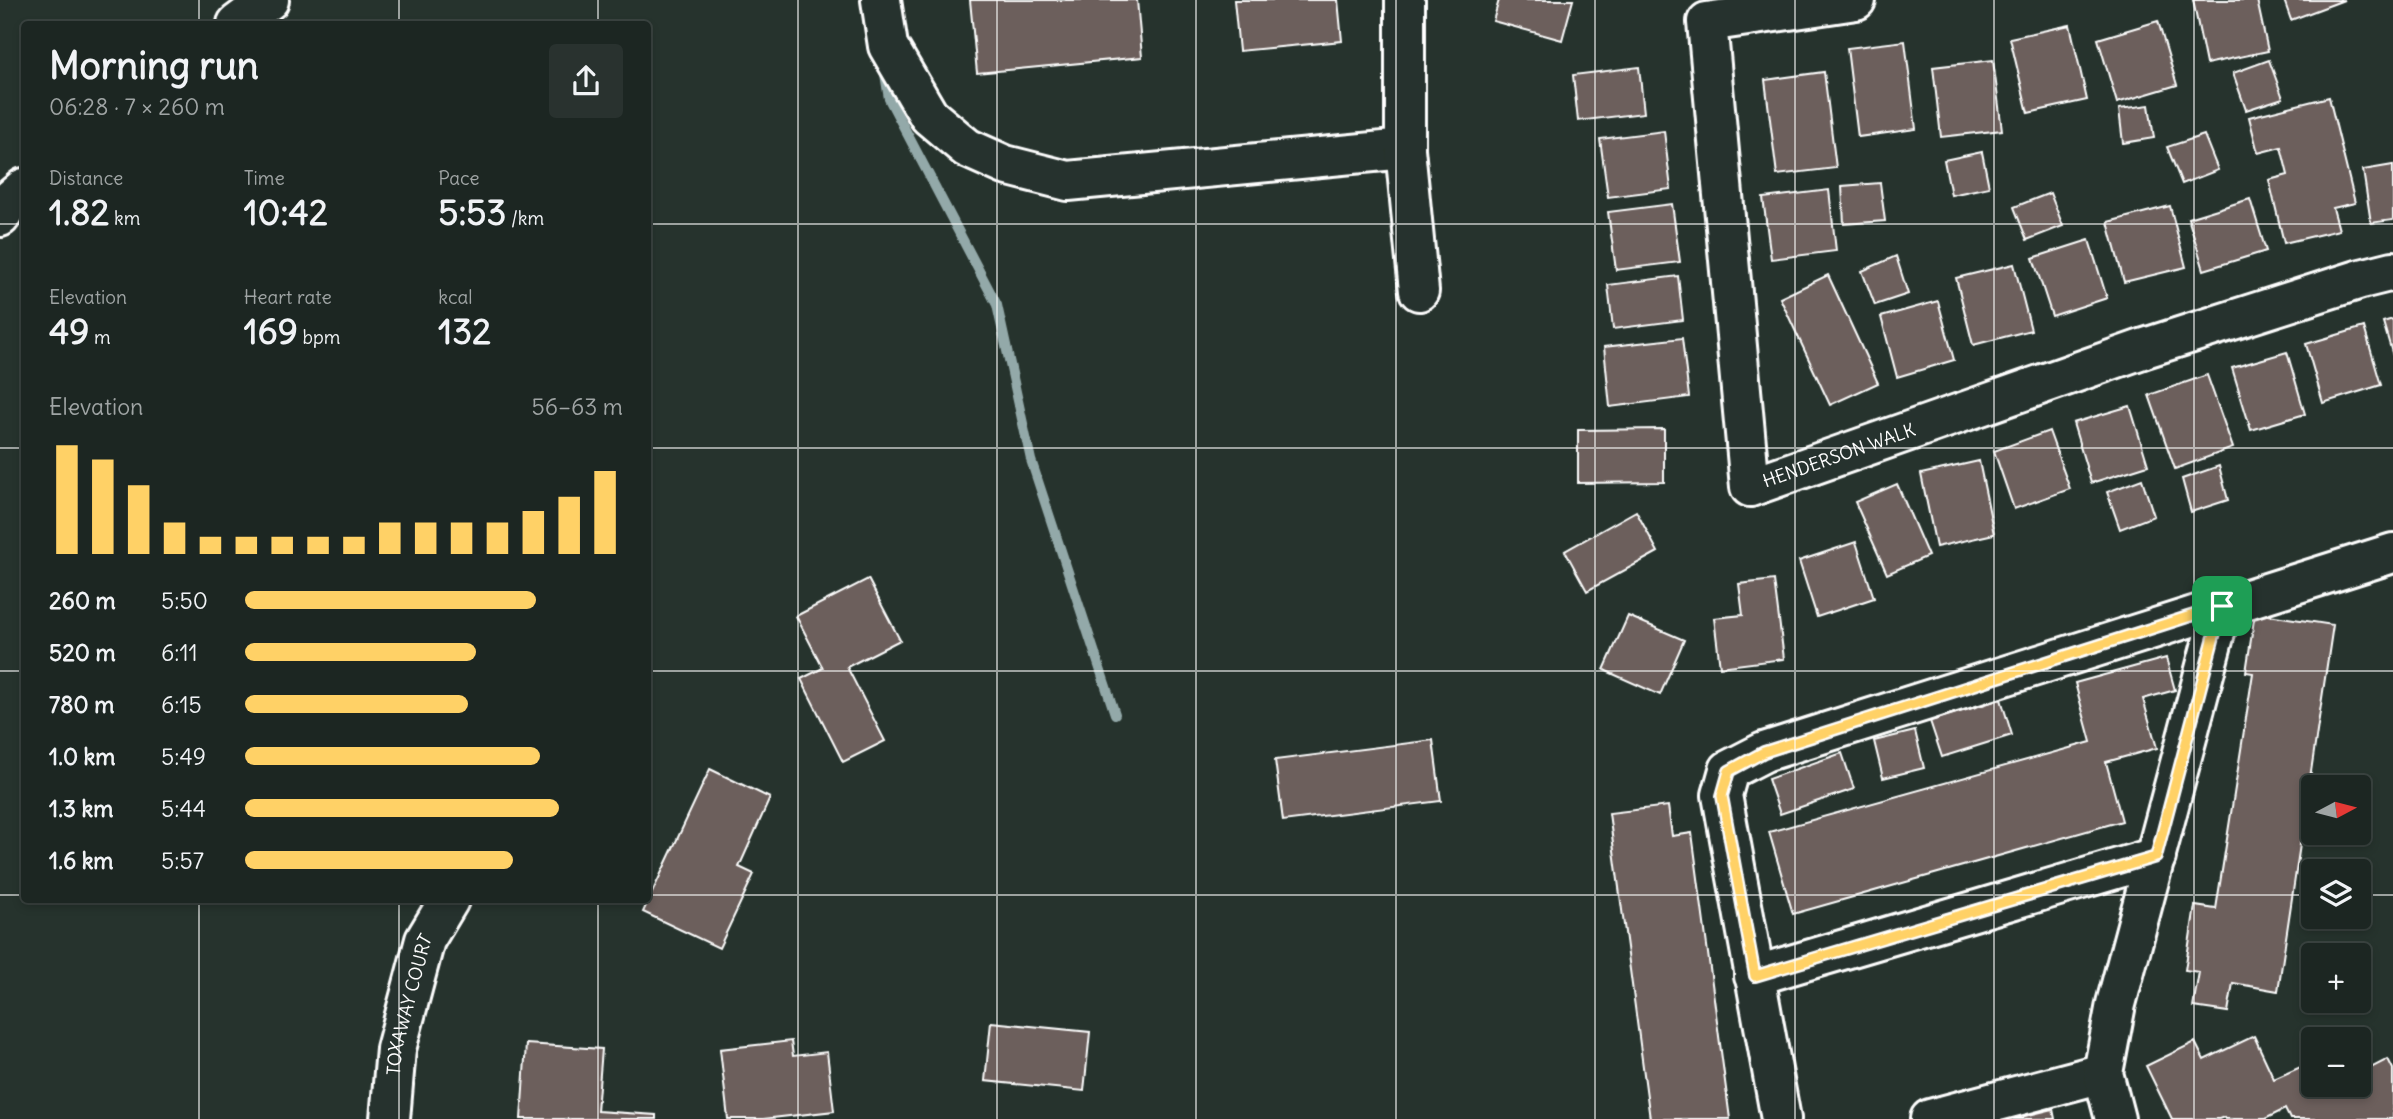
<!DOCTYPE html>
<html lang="en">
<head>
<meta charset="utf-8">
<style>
  body { margin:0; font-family:Delius,sans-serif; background:#29322f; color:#f1f3f6; height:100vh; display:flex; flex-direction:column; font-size:26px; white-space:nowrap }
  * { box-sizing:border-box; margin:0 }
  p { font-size:23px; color:#a0a5a5 }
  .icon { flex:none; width:38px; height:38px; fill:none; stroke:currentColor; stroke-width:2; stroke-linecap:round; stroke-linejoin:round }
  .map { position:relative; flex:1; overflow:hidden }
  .details { position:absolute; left:21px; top:21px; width:630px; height:882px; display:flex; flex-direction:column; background:#1c2622; border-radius:7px; box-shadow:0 4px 10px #0003,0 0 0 2px #3a4340 }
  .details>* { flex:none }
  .needle { width:46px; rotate:83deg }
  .controls { position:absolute; left:2301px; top:775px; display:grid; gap:14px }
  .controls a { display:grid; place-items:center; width:70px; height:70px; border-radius:7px; background:#1c2622; box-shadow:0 4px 10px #0003,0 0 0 2px #3a4340; font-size:35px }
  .pin { position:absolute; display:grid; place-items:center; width:60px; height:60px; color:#fff; margin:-30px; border-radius:14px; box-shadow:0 4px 10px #0006 }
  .round { display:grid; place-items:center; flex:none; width:74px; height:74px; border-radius:7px; background:#29322f }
  .head { display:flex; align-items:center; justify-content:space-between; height:119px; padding:0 28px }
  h1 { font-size:38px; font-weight:700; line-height:52px }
  .stats { display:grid; grid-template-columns:repeat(3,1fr); gap:10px; height:119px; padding:7px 28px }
  .stats div { display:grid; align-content:center }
  .stats b { font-size:35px; font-weight:700 }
  .stats small { font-size:19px; font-weight:400 }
  .stats p { font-size:19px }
  .chart { height:196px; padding:14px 28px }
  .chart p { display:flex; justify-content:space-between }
  .chart svg { width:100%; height:126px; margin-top:7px; stroke:#ffd166; stroke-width:6 }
  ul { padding:0 28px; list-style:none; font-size:23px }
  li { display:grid; grid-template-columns:112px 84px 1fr; align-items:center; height:52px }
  li i { height:18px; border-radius:9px; background:#ffd166 }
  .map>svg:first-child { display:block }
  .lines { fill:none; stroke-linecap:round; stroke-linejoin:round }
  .stream { stroke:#93a9a9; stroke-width:10 }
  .building { fill:#6c5f5b; stroke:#fff; stroke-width:2 }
  .minor-casing { stroke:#fff; stroke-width:44 }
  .minor { stroke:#26332d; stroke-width:38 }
  .route-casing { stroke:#fff; stroke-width:14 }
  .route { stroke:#ffd166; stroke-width:9 }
  .grid { fill:none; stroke:#fff; stroke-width:2; stroke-opacity:0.55 }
  .labels { text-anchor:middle; stroke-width:7; stroke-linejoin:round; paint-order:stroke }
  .street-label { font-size:18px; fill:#fff; stroke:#26332d }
</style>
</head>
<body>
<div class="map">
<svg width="2393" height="1119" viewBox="0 0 2393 1119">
  <rect width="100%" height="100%" fill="#26332d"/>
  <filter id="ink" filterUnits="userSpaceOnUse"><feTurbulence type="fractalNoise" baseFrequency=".0143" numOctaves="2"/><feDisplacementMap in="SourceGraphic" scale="14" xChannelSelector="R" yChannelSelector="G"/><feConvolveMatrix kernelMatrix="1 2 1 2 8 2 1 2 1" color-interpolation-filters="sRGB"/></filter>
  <g filter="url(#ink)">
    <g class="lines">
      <!-- stream -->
      <polyline class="stream" points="884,68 889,99 997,305 1031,460 1115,714"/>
    </g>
    <!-- building -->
    <g class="building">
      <polygon points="970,0 1137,0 1142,57 977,73"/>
      <polygon points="1234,0 1338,0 1342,41 1239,51"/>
      <polygon points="1499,0 1573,0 1562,40 1493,21"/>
      <polygon points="2193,0 2257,0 2268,51 2206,64"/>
      <polygon points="2284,0 2344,0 2291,20"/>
      <polygon points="2158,21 2177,85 2117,103 2098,39"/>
      <polygon points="2070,25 2087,100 2028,113 2010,38"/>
      <polygon points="1905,41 1916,129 1858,137 1847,48"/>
      <polygon points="1993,60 2002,130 1941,137 1933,67"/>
      <polygon points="2269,60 2283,98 2246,110 2233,73"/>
      <polygon points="1639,67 1644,113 1578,121 1573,75"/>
      <polygon points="1824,72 1836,168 1777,175 1765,80"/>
      <polygon points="2329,97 2355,203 2333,208 2339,230 2284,243 2269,180 2288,175 2281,147 2258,153 2249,117"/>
      <polygon points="2149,105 2154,138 2123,143 2119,109"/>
      <polygon points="1664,131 1671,189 1608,197 1600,139"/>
      <polygon points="2204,135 2218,170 2182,184 2167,147"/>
      <polygon points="1982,152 1989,187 1951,195 1944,160"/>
      <polygon points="2393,165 2393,220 2371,223 2363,170"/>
      <polygon points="1880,183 1885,221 1844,224 1842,186"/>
      <polygon points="1829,190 1836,251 1771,259 1763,198"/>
      <polygon points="2050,193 2063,226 2027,240 2014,207"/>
      <polygon points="2250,199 2266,251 2204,270 2188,218"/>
      <polygon points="1672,204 1680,262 1616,270 1608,212"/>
      <polygon points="2170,206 2186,267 2124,282 2108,222"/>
      <polygon points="2089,240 2107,298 2052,316 2033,258"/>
      <polygon points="1896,256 1908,294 1875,305 1862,271"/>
      <polygon points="2014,264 2031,330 1973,345 1956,278"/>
      <polygon points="1828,275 1878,383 1830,405 1780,298"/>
      <polygon points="1678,276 1683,320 1613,329 1608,285"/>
      <polygon points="1938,301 1954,360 1897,377 1881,317"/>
      <polygon points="2393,319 2393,356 2383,322"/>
      <polygon points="2364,327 2381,385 2323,403 2306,344"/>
      <polygon points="1682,338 1689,397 1610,407 1604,347"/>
      <polygon points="2287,352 2305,414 2251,430 2232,368"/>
      <polygon points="2207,375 2233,448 2175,469 2149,395"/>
      <polygon points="2130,406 2148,465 2091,483 2073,423"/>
      <polygon points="1664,429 1664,482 1578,483 1578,430"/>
      <polygon points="2049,431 2070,489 2014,509 1994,451"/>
      <polygon points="1979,461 1994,534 1936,547 1921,474"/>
      <polygon points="2219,466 2228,500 2191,512 2182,479"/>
      <polygon points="2142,479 2154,516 2120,529 2107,492"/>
      <polygon points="1897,484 1928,556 1887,574 1855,502"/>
      <polygon points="1636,511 1658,552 1587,591 1565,551"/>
      <polygon points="1856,542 1874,598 1817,617 1799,561"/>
      <polygon points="868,579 900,640 847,667 885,741 843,762 801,679 823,668 796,616"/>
      <polygon points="1774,580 1784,659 1720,667 1714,618 1743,615 1739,584"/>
      <polygon points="2255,613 2333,625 2278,991 2233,983 2228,1012 2193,1007 2199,972 2185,970 2195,906 2216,909 2253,673 2246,672"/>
      <polygon points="1628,616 1684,640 1660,695 1604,670"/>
      <polygon points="2166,658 2175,690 2143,699 2157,748 2106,762 2122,821 1793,914 1769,832 2091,742 2075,683"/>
      <polygon points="2001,699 2012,735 1942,757 1930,721"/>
      <polygon points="1915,731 1924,768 1883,778 1874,741"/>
      <polygon points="1433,740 1441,801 1283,821 1275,760"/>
      <polygon points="1842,753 1854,789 1780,814 1768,779"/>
      <polygon points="710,769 770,798 739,867 754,874 719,948 643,912"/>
      <polygon points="1668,806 1672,836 1692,833 1730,1119 1650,1119 1609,813"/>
      <polygon points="991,1022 1090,1032 1084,1091 985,1081"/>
      <polygon points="2254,1036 2274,1079 2314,1061 2314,1085 2359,1085 2359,1074 2388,1059 2393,1069 2393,1119 2290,1119 2285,1109 2265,1119 2225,1119 2224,1117 2219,1119 2172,1119 2146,1066 2195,1042 2204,1060"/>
      <polygon points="791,1041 793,1056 827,1052 834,1111 763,1119 728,1119 720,1049"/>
      <polygon points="526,1044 602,1049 597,1111 656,1115 656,1119 521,1119"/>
      <polygon points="2053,1109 2055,1119 2013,1119"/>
    </g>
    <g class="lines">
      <!-- minor casing -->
      <g class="minor-casing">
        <g id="minor">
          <polyline points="881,0 888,46 929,116 967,148 1005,165 1068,181 1405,149"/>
          <polyline points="1405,0 1405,149 1419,291"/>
          <path id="s1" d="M1856 0 1707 22 1750 487 2145 348 2361 279 2393 271"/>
          <polyline points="237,24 269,0"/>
          <polyline points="0,217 11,199 24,188"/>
          <polyline points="1754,976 2156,857"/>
          <path id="s2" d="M390 1119 396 1049 425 940 449 900"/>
          <polyline points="1781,1119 1722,795 1729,770 1764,752 2393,553"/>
          <polyline points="1930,1119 2103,1073"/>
          <polyline points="2115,1119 2103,1073 2116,1004 2222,606"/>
        </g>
      </g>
      <!-- minor -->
      <use href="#minor" class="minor"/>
    </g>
  </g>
  <g class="lines" filter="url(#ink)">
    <!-- route casing -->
    <g class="route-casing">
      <polygon id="route" points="2222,606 2156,857 1755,976 1722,796 1729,771 1764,752"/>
    </g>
    <!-- route -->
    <use href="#route" class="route"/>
  </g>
  <!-- grid -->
  <path class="grid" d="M199 0V24M399 0V24M598 0V24M798 0V1119M997 0V1119M1196 0V1119M1396 0V1119M1595 0V1119M1795 0V1119M1994 0V1119M2194 0V1119M0 224H24M648 224H2393M0 448H24M648 448H2393M0 671H24M648 671H2393M0 895H24M648 895H2314M2359 895H2393M199 900V1119M399 900V1119M598 900V1119"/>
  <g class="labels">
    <!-- street labels -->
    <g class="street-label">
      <text dy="6" stroke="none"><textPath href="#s1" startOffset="712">HENDERSON WALK</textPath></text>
      <text dy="6" stroke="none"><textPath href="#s2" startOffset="116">TOXAWAY COURT</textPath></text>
    </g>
  </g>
</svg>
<div class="controls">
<a><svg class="needle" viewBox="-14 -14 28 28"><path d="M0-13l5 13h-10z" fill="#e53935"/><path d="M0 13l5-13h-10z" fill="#a0a5a5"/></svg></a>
<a><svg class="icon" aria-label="layers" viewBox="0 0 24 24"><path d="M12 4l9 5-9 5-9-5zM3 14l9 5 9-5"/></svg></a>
<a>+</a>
<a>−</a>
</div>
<div class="pin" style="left:2222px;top:606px;background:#1e9e55"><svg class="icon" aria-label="arrive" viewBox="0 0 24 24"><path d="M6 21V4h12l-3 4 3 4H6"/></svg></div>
<section class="details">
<div class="head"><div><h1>Morning run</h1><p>06:28 · 7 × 260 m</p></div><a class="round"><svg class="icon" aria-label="share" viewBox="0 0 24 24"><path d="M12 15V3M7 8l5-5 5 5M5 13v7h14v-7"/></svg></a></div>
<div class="stats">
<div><p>Distance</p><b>1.82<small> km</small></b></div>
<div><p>Time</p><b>10:42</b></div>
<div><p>Pace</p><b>5:53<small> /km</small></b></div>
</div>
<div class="stats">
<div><p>Elevation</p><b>49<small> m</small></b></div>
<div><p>Heart rate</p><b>169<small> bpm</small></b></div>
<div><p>kcal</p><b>132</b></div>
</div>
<div class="chart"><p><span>Elevation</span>56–63 m</p>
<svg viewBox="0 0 160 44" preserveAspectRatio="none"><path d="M5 44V6M15 44V11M25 44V20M35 44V33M45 44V38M55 44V38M65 44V38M75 44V38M85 44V38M95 44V33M105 44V33M115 44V33M125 44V33M135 44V29M145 44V24M155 44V15"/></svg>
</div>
<ul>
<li><b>260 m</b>5:50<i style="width:77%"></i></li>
<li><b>520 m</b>6:11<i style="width:61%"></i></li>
<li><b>780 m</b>6:15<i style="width:59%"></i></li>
<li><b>1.0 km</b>5:49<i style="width:78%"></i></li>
<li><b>1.3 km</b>5:44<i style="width:83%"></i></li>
<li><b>1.6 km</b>5:57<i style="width:71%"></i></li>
</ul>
</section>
</div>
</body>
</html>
